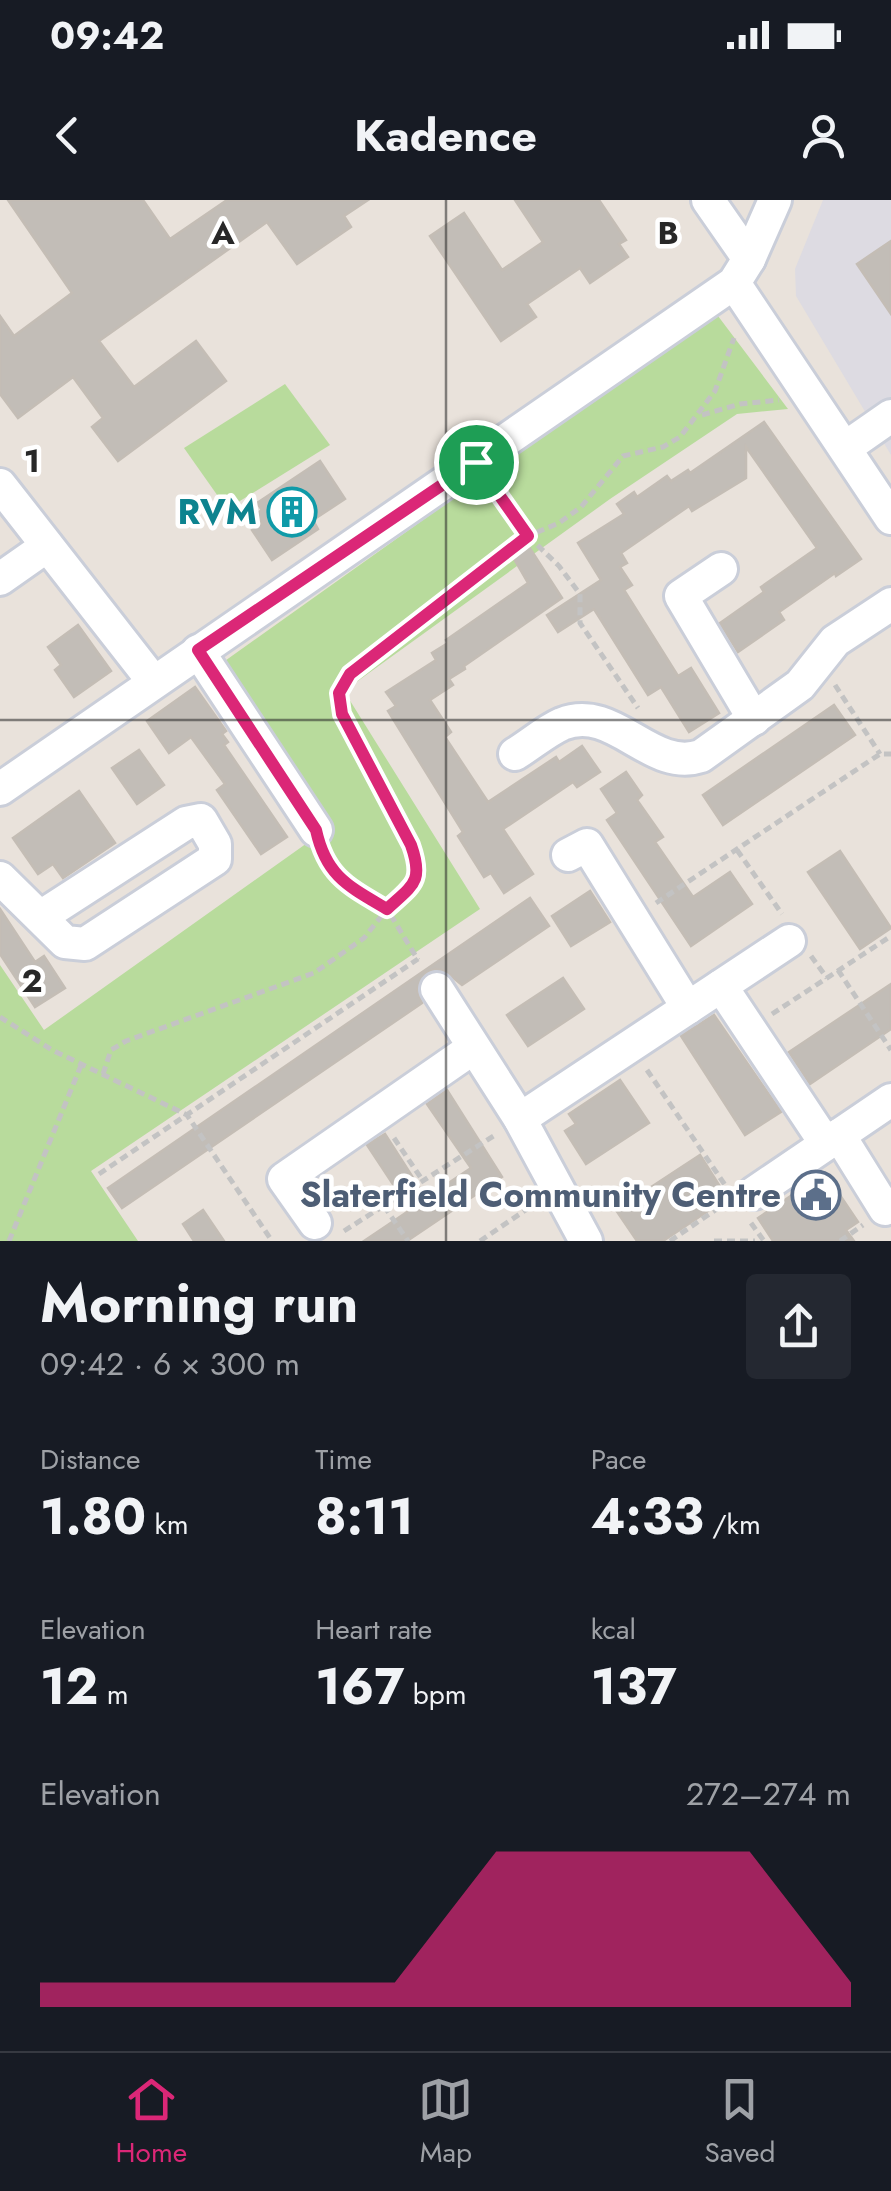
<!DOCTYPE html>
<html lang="en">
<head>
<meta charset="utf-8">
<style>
  body { margin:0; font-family:Jost,sans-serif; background:#242831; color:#f1f3f6; height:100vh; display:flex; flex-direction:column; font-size:38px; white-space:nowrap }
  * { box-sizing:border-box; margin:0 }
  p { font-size:32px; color:#9ea1a6 }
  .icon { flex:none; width:55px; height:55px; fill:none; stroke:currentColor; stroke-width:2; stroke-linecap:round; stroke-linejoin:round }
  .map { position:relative; height:1041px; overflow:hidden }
  .drawer { display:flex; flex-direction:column; background:#171b24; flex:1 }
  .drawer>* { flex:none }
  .pin { position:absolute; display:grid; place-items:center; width:85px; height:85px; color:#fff; margin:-42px; border:5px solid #fff; border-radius:50%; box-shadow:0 2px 10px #0007 }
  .round { display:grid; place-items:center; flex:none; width:105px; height:105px; border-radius:10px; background:#242831 }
  .overview { display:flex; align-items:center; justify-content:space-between; height:170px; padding:0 40px }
  h1 { font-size:55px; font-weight:700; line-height:75px }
  .figures { display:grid; grid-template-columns:repeat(3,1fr); gap:15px; height:170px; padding:10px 40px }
  .figures div { display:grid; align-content:center }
  .figures b { font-size:50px; font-weight:700 }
  .figures small { font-size:28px; font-weight:400 }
  .figures p { font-size:28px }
  .chart { height:280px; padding:20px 40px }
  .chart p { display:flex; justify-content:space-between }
  .chart svg { width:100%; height:180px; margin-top:10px; fill:#db2777; opacity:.7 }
  .status { display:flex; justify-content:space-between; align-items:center; height:70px; padding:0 50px; background:#171b24; direction:ltr }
  .status svg { height:28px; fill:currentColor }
  header { display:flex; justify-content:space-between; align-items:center; height:130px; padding:0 40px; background:#171b24; font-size:45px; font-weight:700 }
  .menu { display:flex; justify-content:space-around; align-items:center; height:140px; border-top:2px solid #363941; background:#171b24; font-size:28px; color:#9ea1a6 }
  .menu a { display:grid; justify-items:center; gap:5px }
  .menu .current { color:#db2777 }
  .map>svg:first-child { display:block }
  .industrial { fill:#dddbe2 }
  .green { fill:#b8db9c }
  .building { fill:#c2bdb7; stroke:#c4bdb5; stroke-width:2.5 }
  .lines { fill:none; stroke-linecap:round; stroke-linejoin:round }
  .minor-casing { stroke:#caced9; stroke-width:38 }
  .path { stroke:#c3c3c3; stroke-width:5; stroke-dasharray:8 5; stroke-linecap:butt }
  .minor { stroke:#fff; stroke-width:32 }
  .route-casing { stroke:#fff; stroke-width:20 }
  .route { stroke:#db2777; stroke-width:12 }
  .grid { fill:none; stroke:#282828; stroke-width:2.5; stroke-opacity:0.55 }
  .labels { text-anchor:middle; stroke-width:9; stroke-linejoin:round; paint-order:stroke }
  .culture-label { font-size:35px; font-weight:bold; fill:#0d838f; stroke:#fff; text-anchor:end }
  .service-label { font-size:35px; font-weight:bold; fill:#4e5e75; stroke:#fff; text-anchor:end }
  .grid-label { font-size:32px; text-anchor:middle; font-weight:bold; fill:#282828; stroke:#fff; stroke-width:9; stroke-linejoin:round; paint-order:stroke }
</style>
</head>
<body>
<div class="status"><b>09:42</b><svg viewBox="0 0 49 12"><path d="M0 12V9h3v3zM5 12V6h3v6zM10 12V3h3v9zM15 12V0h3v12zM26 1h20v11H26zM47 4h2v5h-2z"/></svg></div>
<header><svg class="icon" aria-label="back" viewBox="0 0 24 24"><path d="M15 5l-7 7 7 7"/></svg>Kadence<svg class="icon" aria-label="person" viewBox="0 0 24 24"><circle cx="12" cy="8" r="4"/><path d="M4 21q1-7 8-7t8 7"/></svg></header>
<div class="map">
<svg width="891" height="1041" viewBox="0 0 891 1041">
  <rect width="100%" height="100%" fill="#e9e2db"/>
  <!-- industrial -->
  <polygon class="industrial" points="823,0 891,0 891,255 796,96 795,69"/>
  <!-- green -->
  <g class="green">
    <polygon points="715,112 788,209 737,214 610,299 344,491 480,709 91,971 138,1041 0,1041 0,765 44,830 324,631 215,468"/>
    <polygon points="285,184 330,245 227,309 184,248"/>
  </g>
  <!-- building -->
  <g class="building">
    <polygon points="8,0 143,0 170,39 227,0 368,0 344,16 351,27 297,64 267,22 99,141 134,187 196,141 226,181 118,261 92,227 103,218 73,177 18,218 0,194 0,116 14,136 72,93"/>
    <polygon points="515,0 599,0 626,40 619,44 628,57 590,83 580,68 527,104 536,117 501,141 430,36 464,13 502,70 543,42"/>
    <polygon points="891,41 891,114 857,64"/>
    <polygon points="764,222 861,359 836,376 835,373 779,412 784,420 738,452 720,423 764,392 761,387 817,348 746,247 746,278 692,311 689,306 621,353 627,363 620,367 632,385 624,390 678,476 691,468 719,513 689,532 661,487 648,495 594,409 558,432 547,415 601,380 578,343 624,314 617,304 634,292 637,297 667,276 671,281 688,270 690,273"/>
    <polygon points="320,261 345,299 313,320 318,329 272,360 252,330 262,323 256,314 262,310 257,303"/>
    <polygon points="520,333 562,398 464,466 465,469 449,479 453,485 430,500 451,532 445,537 488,602 556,557 559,562 582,546 600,572 577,587 573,582 503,629 533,674 504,693 491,673 484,677 458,636 463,632 388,511 396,506 386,492 436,460 432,453 448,443 446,440 528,383 505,343"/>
    <polygon points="78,425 111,471 74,497 55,470 61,465 48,447"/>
    <polygon points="195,487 226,531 222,534 228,542 224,545 287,637 261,654 217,590 225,584 191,537 169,553 147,521"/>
    <polygon points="834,505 855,535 723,625 703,595"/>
    <polygon points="139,550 164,585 137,604 112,568"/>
    <polygon points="626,572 642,595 637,600 663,637 655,642 693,697 730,672 752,704 691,746 607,620 617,613 601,589"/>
    <polygon points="79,591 115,643 63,678 53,664 38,674 13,638"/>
    <polygon points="840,651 891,728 860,749 808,672"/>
    <polygon points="590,691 610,722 571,746 552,716"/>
    <polygon points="530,698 549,726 462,785 445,771 435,769 426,773 417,789 422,803 122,1008 108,988"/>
    <polygon points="0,709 35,762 44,756 65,788 35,807 0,754"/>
    <polygon points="563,778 584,809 528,846 507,815"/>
    <polygon points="891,784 891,829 810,884 789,852"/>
    <polygon points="714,815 781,912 745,935 681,836"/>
    <polygon points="620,880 649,923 586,964 565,931 576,924 569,914"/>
    <polygon points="447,890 502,977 407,1041 364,1041 410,1010 367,945 385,934 426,998 471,968 427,904"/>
    <polygon points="700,955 721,988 710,995 717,1005 663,1041 637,1041 616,1010"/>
    <polygon points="825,973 858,1022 846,1030 854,1041 773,1041 758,1018"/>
    <polygon points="203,1010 224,1041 194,1041 183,1024"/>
  </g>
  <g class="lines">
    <!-- minor casing -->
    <g class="minor-casing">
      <g id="minor">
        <polyline points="708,0 749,59"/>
        <polyline points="734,83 891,318"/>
        <polyline points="845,248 891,216"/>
        <polyline points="0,285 153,481"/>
        <polyline points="721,369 681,396 754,519"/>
        <polyline points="0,379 47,346"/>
        <polyline points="198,451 316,630"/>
        <path d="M515 554C530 545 546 531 562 524 615 503 650 573 701 556L800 485 835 441 891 404"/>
        <polyline points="0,589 734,83 749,59 775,0"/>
        <polyline points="568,655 587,645 688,808"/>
        <polyline points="0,678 65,742 85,744 215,659 215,644 201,620 186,623 42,716"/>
        <polyline points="721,786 826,944"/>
        <polyline points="437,789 520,919 586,1041"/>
        <polyline points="520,919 789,741"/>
        <polyline points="839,935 885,1009 891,1005"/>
        <polyline points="754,993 891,900"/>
        <polyline points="315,1023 284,979 473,848"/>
      </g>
    </g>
    <!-- path -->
    <g class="path">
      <polyline points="702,215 740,204 779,200"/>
      <polyline points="491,283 528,336 559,366 580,394 580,423 638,508"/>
      <polyline points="835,485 880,554"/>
      <polyline points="737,650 782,714"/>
      <polyline points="322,657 353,689 387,709 418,760"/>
      <polyline points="656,703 880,554 891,554"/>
      <polyline points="811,756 827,778"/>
      <polyline points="838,770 891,850"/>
      <polyline points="772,814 891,736"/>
      <polyline points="0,817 52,850 187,915 272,1041"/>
      <polyline points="647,870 725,985"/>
      <polyline points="103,874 111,850 126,841 314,773 364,738 387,709 415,684 419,667 411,645 342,514 339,493 350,474 528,336 559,323 581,307 623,256 663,247 680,237 715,191 734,138"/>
      <polyline points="394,938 423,981"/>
      <polyline points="99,974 418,759"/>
      <polyline points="384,1006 408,1041"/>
      <polyline points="751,1023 764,1041"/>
      <polyline points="344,1031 495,935"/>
      <polyline points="9,1041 82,863"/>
      <polyline points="480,1041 536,1003"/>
      <polyline points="670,1041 727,1002"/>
      <polyline points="714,1041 755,1041"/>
      <polyline points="840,1041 863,1025"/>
    </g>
    <!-- minor -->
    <use href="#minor" class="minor"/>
  </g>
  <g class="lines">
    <!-- route casing -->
    <g class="route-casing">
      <path id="route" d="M476 262 528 336 350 474 339 493 342 514 411 645C424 682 413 685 387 709 348 686 326 676 316 630L198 450Z"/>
    </g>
    <!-- route -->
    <use href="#route" class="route"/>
  </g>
  <!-- grid -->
  <path class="grid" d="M446 0V1041M0 520H891"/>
  <!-- icons -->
  <defs>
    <g id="building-ring" transform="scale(2.5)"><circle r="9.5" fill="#fff" stroke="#0f9aa8" stroke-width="1.5"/><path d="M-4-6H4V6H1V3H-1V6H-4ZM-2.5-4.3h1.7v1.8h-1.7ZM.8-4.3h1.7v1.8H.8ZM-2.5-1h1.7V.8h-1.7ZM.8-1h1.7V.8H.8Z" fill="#0f9aa8"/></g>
    <g id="civic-ring" transform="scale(2.5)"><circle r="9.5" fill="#fff" stroke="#5c6f8a" stroke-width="1.5"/><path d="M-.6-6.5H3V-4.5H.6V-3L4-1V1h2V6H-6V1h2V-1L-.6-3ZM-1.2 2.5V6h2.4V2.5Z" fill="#5c6f8a"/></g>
  </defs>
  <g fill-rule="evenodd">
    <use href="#building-ring" x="292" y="312"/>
    <use href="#civic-ring" x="816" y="995"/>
  </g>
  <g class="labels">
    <!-- culture labels -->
    <g class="culture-label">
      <text x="257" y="324">RVM</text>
    </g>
    <!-- service labels -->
    <g class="service-label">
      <text x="781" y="1007">Slaterfield Community Centre</text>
    </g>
  </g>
  <g class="grid-label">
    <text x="223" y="44">A</text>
    <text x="668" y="44">B</text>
    <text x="32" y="272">1</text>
    <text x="32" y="792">2</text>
  </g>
</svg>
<div class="pin" style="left:476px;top:262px;background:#1e9e55"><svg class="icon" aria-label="arrive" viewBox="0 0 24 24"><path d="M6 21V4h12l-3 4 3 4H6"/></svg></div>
</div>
<section class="drawer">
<div class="overview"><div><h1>Morning run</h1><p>09:42 · 6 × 300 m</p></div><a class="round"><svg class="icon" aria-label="share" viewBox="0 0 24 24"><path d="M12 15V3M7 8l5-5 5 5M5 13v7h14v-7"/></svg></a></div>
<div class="figures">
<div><p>Distance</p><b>1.80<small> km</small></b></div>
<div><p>Time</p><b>8:11</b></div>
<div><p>Pace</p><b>4:33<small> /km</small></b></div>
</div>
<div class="figures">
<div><p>Elevation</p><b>12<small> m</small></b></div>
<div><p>Heart rate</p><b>167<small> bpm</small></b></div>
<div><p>kcal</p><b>137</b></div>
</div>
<div class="chart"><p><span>Elevation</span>272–274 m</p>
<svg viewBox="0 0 160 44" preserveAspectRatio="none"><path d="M0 44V38L10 38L20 38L30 38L40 38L50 38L60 38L70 38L80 22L90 6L100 6L110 6L120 6L130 6L140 6L150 22L160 38V44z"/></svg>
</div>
</section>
<nav class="menu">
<a class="current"><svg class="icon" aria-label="home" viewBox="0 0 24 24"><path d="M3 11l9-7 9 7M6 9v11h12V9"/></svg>Home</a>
<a><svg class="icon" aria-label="map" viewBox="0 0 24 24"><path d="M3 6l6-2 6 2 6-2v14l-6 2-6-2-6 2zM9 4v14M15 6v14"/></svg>Map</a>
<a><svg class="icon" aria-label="saved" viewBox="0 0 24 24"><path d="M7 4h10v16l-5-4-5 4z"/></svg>Saved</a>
</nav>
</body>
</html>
